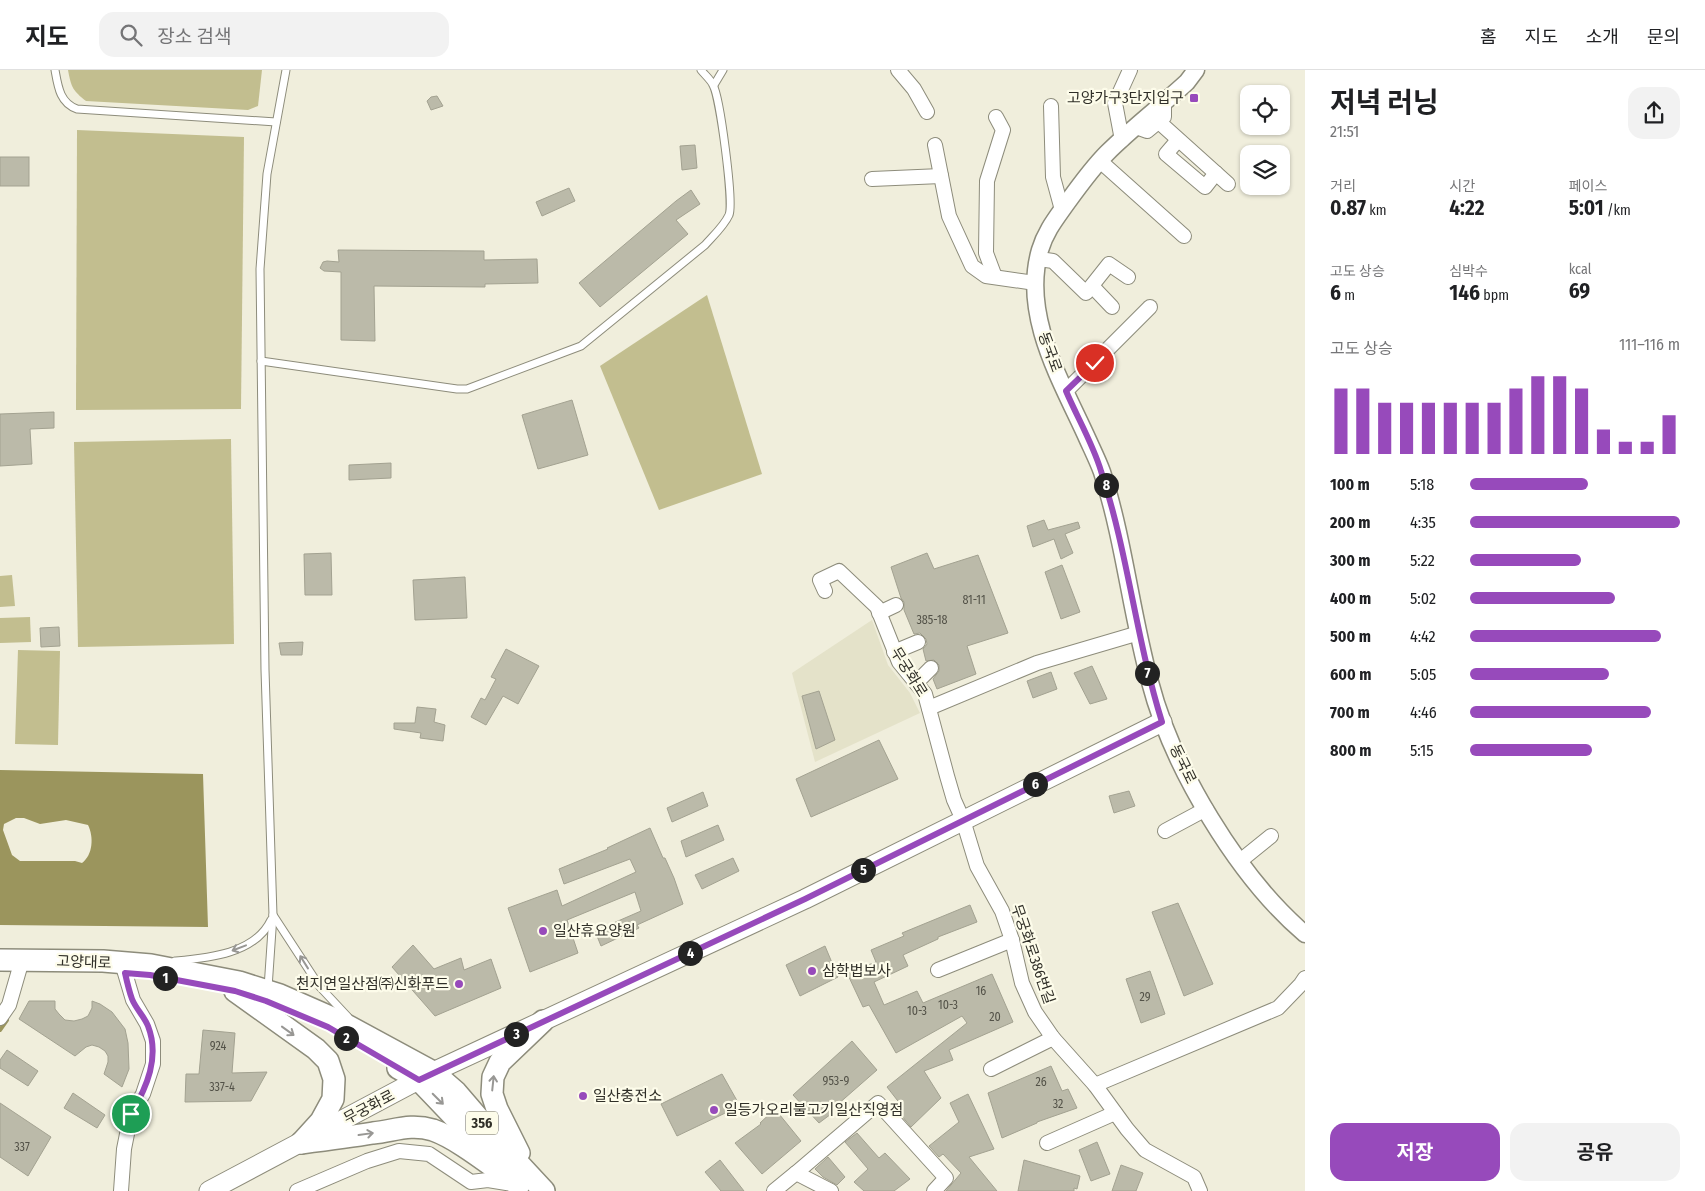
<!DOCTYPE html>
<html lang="ko">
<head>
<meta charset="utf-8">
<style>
  body { margin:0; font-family:"Fira Sans Condensed","Noto Sans KR",sans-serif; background:#f2f2f2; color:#202124; height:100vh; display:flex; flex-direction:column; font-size:19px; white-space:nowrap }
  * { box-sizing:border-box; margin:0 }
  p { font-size:16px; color:#757577 }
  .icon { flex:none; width:28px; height:28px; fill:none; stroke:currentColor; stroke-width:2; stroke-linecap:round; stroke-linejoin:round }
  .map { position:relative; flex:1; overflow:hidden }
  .side { display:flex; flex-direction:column; background:#fff; width:400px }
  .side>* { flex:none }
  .tools { position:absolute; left:1240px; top:15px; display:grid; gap:10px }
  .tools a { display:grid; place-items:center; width:50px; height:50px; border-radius:10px; background:#fff; box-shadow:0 1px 4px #0004; font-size:25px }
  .pin { position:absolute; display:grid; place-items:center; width:42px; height:42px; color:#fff; margin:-21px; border:2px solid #fff; border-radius:50%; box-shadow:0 1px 5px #0007 }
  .km { position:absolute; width:25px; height:25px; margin:-12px; border-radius:50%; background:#222; color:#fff; font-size:14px; line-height:25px; text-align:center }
  .round { display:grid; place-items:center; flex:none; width:52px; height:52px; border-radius:15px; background:#f2f2f2 }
  .headline { display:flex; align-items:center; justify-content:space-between; height:85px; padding:0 25px }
  h1 { font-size:28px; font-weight:700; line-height:38px }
  .figures { display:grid; grid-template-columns:repeat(3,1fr); gap:8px; height:85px; padding:5px 25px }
  .figures div { display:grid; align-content:center }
  .figures b { font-size:21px; font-weight:700 }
  .figures small { font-size:14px; font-weight:400 }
  .figures p { font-size:14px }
  .chart { height:140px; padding:10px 25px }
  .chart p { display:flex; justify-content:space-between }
  .chart svg { width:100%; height:90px; margin-top:5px; stroke:#974abb; stroke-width:6 }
  .cta { display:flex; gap:10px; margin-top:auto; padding:10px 25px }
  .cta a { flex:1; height:58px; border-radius:15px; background:#974abb; color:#fff; font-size:20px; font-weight:700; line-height:58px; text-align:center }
  .cta a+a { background:#f2f2f2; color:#202124 }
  ul { padding:0 25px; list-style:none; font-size:16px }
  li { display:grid; grid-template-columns:80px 60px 1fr; align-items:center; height:38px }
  li i { height:12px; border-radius:6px; background:#974abb }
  header { display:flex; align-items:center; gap:30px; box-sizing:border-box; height:70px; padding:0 25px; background:#fff; border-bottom:1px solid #e0e0e0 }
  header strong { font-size:24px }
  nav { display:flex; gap:28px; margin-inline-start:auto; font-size:18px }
  .search { width:350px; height:45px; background:#f2f2f2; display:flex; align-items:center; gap:12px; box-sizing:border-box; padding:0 18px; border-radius:15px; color:#757577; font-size:19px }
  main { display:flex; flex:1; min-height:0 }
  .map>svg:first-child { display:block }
  .built { fill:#e4e2c9 }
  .green { fill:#c2be8f }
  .water { fill:#9b955d; fill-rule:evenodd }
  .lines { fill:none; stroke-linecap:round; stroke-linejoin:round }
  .stream { stroke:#9b955d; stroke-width:4 }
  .building { fill:#bbbaa9; stroke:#a3a291 }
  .service-casing { stroke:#8d8c7b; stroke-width:9 }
  .minor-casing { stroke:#8d8c7b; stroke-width:16 }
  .tertiary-casing { stroke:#8d8c7b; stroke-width:19 }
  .secondary-casing { stroke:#8d8c7b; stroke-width:21 }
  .primary-casing { stroke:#8d8c7b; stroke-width:24 }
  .service { stroke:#fff; stroke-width:7 }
  .minor { stroke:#fff; stroke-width:14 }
  .tertiary { stroke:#fff; stroke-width:16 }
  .secondary { stroke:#fff; stroke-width:19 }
  .primary { stroke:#fff; stroke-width:21 }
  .oneway { stroke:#989794 }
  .route-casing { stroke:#fff; stroke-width:10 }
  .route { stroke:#974abb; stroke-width:6 }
  .poi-dot { fill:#974abb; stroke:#fdfcea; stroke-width:2 }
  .labels { text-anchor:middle; stroke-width:4.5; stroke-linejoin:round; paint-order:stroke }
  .number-label { font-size:12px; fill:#535248 }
  .shield { fill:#fdfcea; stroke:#6e6c62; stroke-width:1 }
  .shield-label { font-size:14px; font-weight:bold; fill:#302f28 }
  .poi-label { font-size:15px; fill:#302f28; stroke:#fdfcea; text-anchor:start }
  .street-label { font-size:15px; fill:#302f28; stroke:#fdfcea }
</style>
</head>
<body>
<header>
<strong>지도</strong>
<div class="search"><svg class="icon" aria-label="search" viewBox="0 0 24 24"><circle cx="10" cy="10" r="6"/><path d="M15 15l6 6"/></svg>장소 검색</div>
<nav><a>홈</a><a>지도</a><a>소개</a><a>문의</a></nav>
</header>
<main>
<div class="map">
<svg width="1305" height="1121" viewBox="0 0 1305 1121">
  <rect width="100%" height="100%" fill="#f0eedc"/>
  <!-- built -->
  <polygon class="built" points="872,550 888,595 910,623 920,643 815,692 792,603"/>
  <!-- green -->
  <g class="green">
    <path d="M68 0H262L258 36 248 40 86 31C73 21 71 17 68 0Z"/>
    <polygon points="77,60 244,67 241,339 76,340"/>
    <polygon points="707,225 762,404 659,440 600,296"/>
    <polygon points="231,369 234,574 78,577 74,372"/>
    <polygon points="12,505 15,536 0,537 0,506"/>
    <polygon points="30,547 31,572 0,573 0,548"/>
    <polygon points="18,580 60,581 58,675 15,674"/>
  </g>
  <!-- water -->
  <path class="water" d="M0 700 203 704 208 857 0 855ZM16 748H24L40 754 66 750 88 755C94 767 93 785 82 793L75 791H20L12 785 3 760 4 754Z"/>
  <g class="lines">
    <!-- stream -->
    <polyline class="stream" points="0,960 7,950"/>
  </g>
  <!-- building -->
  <g class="building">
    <polygon points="437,26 443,36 431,40 427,31 431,27"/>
    <polygon points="695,75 697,98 682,100 680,76"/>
    <rect x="0" y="87" width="29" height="29"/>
    <polygon points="569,118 575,131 542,146 536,132"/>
    <polygon points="691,120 700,134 676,150 688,164 600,237 579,213 676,131"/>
    <polygon points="338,180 484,181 484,190 537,189 538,213 485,214 485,217 374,216 375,271 341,270 341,202 324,201 320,198 323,192 327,191 339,192"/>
    <polygon points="572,330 588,385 538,399 522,345"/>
    <polygon points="54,342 54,358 30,359 32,394 0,396 0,344"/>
    <polygon points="391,393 391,408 349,410 349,395"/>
    <polygon points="1044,450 1048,460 1078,452 1080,458 1065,464 1073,483 1061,489 1054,469 1033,477 1027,456"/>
    <polygon points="331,483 332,525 305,525 304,484"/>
    <polygon points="927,483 934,499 978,485 1008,563 967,576 976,604 937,619 933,609 939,601 939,595 934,590 926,591 923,579 927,574 926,569 920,563 914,564 904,540 904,532 901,528 891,497"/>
    <polygon points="1062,495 1080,542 1061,549 1045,502"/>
    <polygon points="465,507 467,548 415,550 413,510"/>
    <polygon points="59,557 60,576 41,577 40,558"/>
    <polygon points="303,572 302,585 281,585 279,573"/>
    <polygon points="506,579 539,596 518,634 503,626 486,655 471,647 481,628 485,630 496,609 491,607"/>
    <polygon points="1092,596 1107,629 1090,634 1074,603"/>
    <polygon points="1051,602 1057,619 1033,628 1027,611"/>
    <polygon points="819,621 835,670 816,679 802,626"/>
    <polygon points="417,637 436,639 434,652 445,655 443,671 420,668 421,663 394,659 394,653 415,653"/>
    <polygon points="879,670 898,709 811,747 796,709"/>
    <polygon points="1129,721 1135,736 1114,743 1109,726"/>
    <polygon points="703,722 708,736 672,752 667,738"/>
    <polygon points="718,755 724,770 686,787 681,771"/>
    <polygon points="650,758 663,788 665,788 674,808 683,834 637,855 639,858 601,876 595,861 641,841 635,822 567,850 578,883 530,902 508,838 557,820 562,836 636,802 630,789 564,814 559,799 608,779 607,778"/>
    <polygon points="733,788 739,801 702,819 695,805"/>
    <polygon points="1178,833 1213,914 1184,926 1152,842"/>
    <polygon points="970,835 977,852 938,867 938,869 903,885 908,896 874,912 884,935 917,921 923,933 992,904 1013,952 949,980 953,990 924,1001 941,1028 911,1057 896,1039 901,1035 887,1017 967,953 962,946 896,983 869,935 863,937 847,903 876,892 871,880 904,866 902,863"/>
    <polygon points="413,875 434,899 461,888 464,900 491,889 501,918 435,946 392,897"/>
    <polygon points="825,876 838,907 800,926 786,895"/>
    <polygon points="1150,901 1165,944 1141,953 1126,909"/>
    <polygon points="29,931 55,931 55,939 59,944 65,950 74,951 82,949 88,946 92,938 92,931 100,934 112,942 125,959 128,973 129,999 122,1017 104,1004 108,992 108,986 105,981 99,977 92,975 86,977 75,986 19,949"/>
    <polygon points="203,960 235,963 232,1003 267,1002 251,1031 185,1032 186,1004 199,1004"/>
    <polygon points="852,971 877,1000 829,1042 831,1044 819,1053 793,1025"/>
    <polygon points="7,980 38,1001 28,1016 0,998 0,990"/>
    <polygon points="1051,996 1062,1021 1068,1019 1077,1038 1037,1052 1037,1053 1002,1068 988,1023"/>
    <polygon points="722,1004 740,1036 677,1066 661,1034"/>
    <polygon points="73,1023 105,1045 97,1058 64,1038"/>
    <polygon points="968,1024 994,1079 969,1087 997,1121 946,1121 961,1103 943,1084 939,1087 929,1076 959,1052 950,1033"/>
    <polygon points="0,1033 51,1067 28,1106 0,1087"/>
    <polygon points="775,1039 801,1071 762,1104 735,1073 761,1054 760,1053"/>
    <polygon points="857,1063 879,1088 885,1083 910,1109 894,1121 864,1121 854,1112 868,1099 845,1072"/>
    <polygon points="1097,1072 1110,1104 1091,1111 1079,1080"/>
    <polygon points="828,1087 845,1107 837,1115 823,1107 815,1099"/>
    <polygon points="720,1090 744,1121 721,1121 705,1102"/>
    <polygon points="1024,1090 1080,1106 1077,1119 1074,1118 1074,1121 1018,1121"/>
    <polygon points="1121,1095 1143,1103 1136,1121 1112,1121"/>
  </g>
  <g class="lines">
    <!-- service casing -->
    <g class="service-casing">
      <g id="service">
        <path d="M55 0C58 17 60 33 77 39L276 52"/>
        <polyline points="714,15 723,0"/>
        <path d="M261 291 457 319H467L581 276 705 175C713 166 724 156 729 145 734 133 720 27 713 15 711 10 705 5 701 0"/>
        <polyline points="273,845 320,917 348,947"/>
        <path d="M175 891C208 888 255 884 271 850"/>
        <polyline points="268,918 273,845 265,600 260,199 267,104 286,0"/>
      </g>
    </g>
    <!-- minor casing -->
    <g class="minor-casing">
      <g id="minor">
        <polyline points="898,0 914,19 927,42"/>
        <polyline points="1051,36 1053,107 1062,140"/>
        <polyline points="1159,52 1228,114"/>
        <polyline points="1136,57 1147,61 1164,47 1164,33"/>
        <polyline points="1122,70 1115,33 1130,0"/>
        <polyline points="1178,70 1166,84 1205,117 1216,103"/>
        <polyline points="935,75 949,146 972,196 986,206 1035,213"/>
        <polyline points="1100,91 1184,166"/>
        <polyline points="872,109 941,106"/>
        <polyline points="1039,189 1053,191 1086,223 1109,194 1128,207"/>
        <polyline points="995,207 986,183 987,111 1003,60 996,47"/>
        <polyline points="1092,216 1112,237"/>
        <polyline points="1066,321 1150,237"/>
        <polyline points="825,521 820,510 839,501 877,537 899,592 925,624 947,706 954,730 963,750 977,796 1002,841 1012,870 1022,913 1035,942 1053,968 1095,1015 1127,1059 1145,1080 1194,1107 1200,1121"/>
        <polyline points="879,543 896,535"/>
        <polyline points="894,582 918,572"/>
        <polyline points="916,613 931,598"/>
        <polyline points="929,638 1037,593 1139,563"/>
        <polyline points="1165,761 1206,739"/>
        <polyline points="1240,791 1271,766"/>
        <polyline points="938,900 1012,870"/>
        <polyline points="0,948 9,935 22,890"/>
        <polyline points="991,999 1053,968"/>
        <polyline points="1095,1015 1278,938 1301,914 1305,908"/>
        <polyline points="1047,1073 1115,1043"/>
        <polyline points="121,1121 124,1079 131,1044 143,1024 153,994 153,971 147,954 133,930 122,893"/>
        <polyline points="297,1121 367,1091 399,1081 429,1084 471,1112 488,1110 512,1114"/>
        <polyline points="774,1121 796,1103"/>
        <polyline points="831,1121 796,1103 878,1033 946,1108 934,1121"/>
      </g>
    </g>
    <!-- tertiary casing -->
    <g class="tertiary-casing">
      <path id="tertiary" d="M1196 0 1187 12C1161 36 1132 58 1107 83 1091 99 1077 119 1064 137 1054 151 1045 163 1040 180 1021 246 1062 312 1088 370 1093 381 1098 391 1102 402 1124 470 1131 543 1150 612 1172 697 1238 807 1305 864"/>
    </g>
    <!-- secondary casing -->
    <g class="secondary-casing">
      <polyline id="secondary" points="209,1121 433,1002 805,829 1162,652"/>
    </g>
    <!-- primary casing -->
    <g class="primary-casing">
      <g id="primary">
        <polyline points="0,890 103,891 151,895 239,912 280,925 337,950 433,1002 456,1022 505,1079 544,1121"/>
        <polyline points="235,921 316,979 328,991 334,1009 333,1029 321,1051 301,1073"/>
        <polyline points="398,998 419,1010 504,1099"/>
        <path d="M301 1073C325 1070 349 1067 373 1063 394 1061 410 1053 433 1060 459 1069 495 1099 519 1115"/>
        <polyline points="519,1083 497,1039 492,1024 493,1007 500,992 543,951"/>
      </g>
    </g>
    <!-- service -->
    <use href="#service" class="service"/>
    <!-- minor -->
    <use href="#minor" class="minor"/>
    <!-- tertiary -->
    <use href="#tertiary" class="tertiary"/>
    <!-- secondary -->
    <use href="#secondary" class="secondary"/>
    <!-- primary -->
    <use href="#primary" class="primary"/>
  </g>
  <!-- one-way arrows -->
  <defs><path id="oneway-shaft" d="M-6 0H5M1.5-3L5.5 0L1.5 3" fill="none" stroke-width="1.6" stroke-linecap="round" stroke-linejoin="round" transform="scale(1.25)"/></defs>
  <g class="oneway">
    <use href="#oneway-shaft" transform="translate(239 878) rotate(159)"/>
    <use href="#oneway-shaft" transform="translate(304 892) rotate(-122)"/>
    <use href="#oneway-shaft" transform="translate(288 961) rotate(36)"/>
    <use href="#oneway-shaft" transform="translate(493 1013) rotate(-84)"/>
    <use href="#oneway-shaft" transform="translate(438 1029) rotate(45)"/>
    <use href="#oneway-shaft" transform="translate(366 1064) rotate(-8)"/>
  </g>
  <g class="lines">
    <!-- route casing -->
    <g class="route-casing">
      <path id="route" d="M131 1044C147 1017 160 987 148 956 144 946 136 939 132 929 129 921 127 912 125 903L150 905 235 921 266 931 328 957 419 1010 805 829 1162 652C1136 569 1128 483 1101 401 1093 374 1077 347 1066 321L1095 293"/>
    </g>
    <!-- route -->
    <use href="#route" class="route"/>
  </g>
  <!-- markers -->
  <g class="poi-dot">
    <rect x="1189" y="23" width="10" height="10" rx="2.5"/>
    <circle cx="543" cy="861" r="5"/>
    <circle cx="812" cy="901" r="5"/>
    <circle cx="459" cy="914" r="5"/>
    <circle cx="583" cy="1026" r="5"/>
    <circle cx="714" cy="1040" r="5"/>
  </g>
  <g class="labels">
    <!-- number labels -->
    <g class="number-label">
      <text x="974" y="534">81-11</text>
      <text x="932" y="554">385-18</text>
      <text x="981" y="925">16</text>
      <text x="1145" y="931">29</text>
      <text x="948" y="939">10-3</text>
      <text x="917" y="945">10-3</text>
      <text x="995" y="951">20</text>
      <text x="218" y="980">924</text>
      <text x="836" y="1015">953-9</text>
      <text x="1041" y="1016">26</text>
      <text x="222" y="1021">337-4</text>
      <text x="1058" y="1038">32</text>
      <text x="22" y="1081">337</text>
    </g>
    <!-- shield labels -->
    <rect class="shield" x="466" y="1041.5" width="32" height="23" rx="4"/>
    <g class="shield-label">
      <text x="482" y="1058">356</text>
    </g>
    <!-- poi labels -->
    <g class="poi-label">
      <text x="1184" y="33" text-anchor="end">고양가구3단지입구</text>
      <text x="553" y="866">일산휴요양원</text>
      <text x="822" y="906">삼학법보사</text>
      <text x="449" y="919" text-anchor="end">천지연일산점㈜신화푸드</text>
      <text x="593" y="1031">일산충전소</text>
      <text x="724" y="1045">일등가오리불고기일산직영점</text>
    </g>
    <!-- street labels -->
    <g class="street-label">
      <text transform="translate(1050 282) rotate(70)" y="5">동국로</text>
      <text transform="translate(909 602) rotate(58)" y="5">무궁화로</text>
      <text transform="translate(1183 694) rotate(64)" y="5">동국로</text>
      <text transform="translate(1033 884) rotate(71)" y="5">무궁화로386번길</text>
      <text transform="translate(84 892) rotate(2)" y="5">고양대로</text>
      <text transform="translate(369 1037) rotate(-28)" y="5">무궁화로</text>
    </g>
  </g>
</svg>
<div class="tools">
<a><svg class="icon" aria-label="locate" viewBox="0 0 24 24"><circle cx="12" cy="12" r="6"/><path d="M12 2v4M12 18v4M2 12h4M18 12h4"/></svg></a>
<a><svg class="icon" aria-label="layers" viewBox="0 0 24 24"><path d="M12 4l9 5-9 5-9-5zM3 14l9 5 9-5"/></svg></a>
</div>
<div class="pin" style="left:131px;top:1044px;background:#1e9e55"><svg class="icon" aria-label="arrive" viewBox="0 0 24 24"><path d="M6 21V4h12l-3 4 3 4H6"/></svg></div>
<div class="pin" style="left:1095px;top:293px;background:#d93025"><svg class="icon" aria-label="check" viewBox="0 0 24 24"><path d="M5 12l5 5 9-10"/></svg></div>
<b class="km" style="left:165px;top:908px">1</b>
<b class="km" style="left:346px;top:968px">2</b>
<b class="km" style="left:516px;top:964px">3</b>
<b class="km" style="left:690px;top:883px">4</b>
<b class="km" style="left:863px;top:800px">5</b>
<b class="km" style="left:1035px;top:714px">6</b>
<b class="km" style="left:1147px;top:603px">7</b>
<b class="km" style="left:1106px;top:415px">8</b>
</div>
<section class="side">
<div class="headline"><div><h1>저녁 러닝</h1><p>21:51</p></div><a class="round"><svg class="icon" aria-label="share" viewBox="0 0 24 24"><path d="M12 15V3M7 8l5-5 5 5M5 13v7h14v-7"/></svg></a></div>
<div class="figures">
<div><p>거리</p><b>0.87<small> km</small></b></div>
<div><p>시간</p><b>4:22</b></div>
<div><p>페이스</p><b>5:01<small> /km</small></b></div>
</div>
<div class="figures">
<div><p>고도 상승</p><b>6<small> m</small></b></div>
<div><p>심박수</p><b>146<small> bpm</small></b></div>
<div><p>kcal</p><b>69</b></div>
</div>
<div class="chart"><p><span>고도 상승</span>111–116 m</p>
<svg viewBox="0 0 160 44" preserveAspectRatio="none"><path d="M5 44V12M15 44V12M25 44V19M35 44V19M45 44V19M55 44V19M65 44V19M75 44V19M85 44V12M95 44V6M105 44V6M115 44V12M125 44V32M135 44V38M145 44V38M155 44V25"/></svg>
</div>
<ul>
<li><b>100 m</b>5:18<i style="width:56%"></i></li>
<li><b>200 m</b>4:35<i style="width:100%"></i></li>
<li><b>300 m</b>5:22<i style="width:53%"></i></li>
<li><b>400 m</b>5:02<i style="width:69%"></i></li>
<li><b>500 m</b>4:42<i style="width:91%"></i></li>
<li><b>600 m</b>5:05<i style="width:66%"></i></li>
<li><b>700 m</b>4:46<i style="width:86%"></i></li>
<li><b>800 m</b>5:15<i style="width:58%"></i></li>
</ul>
<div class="cta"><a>저장</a><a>공유</a></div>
</section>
</main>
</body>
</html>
